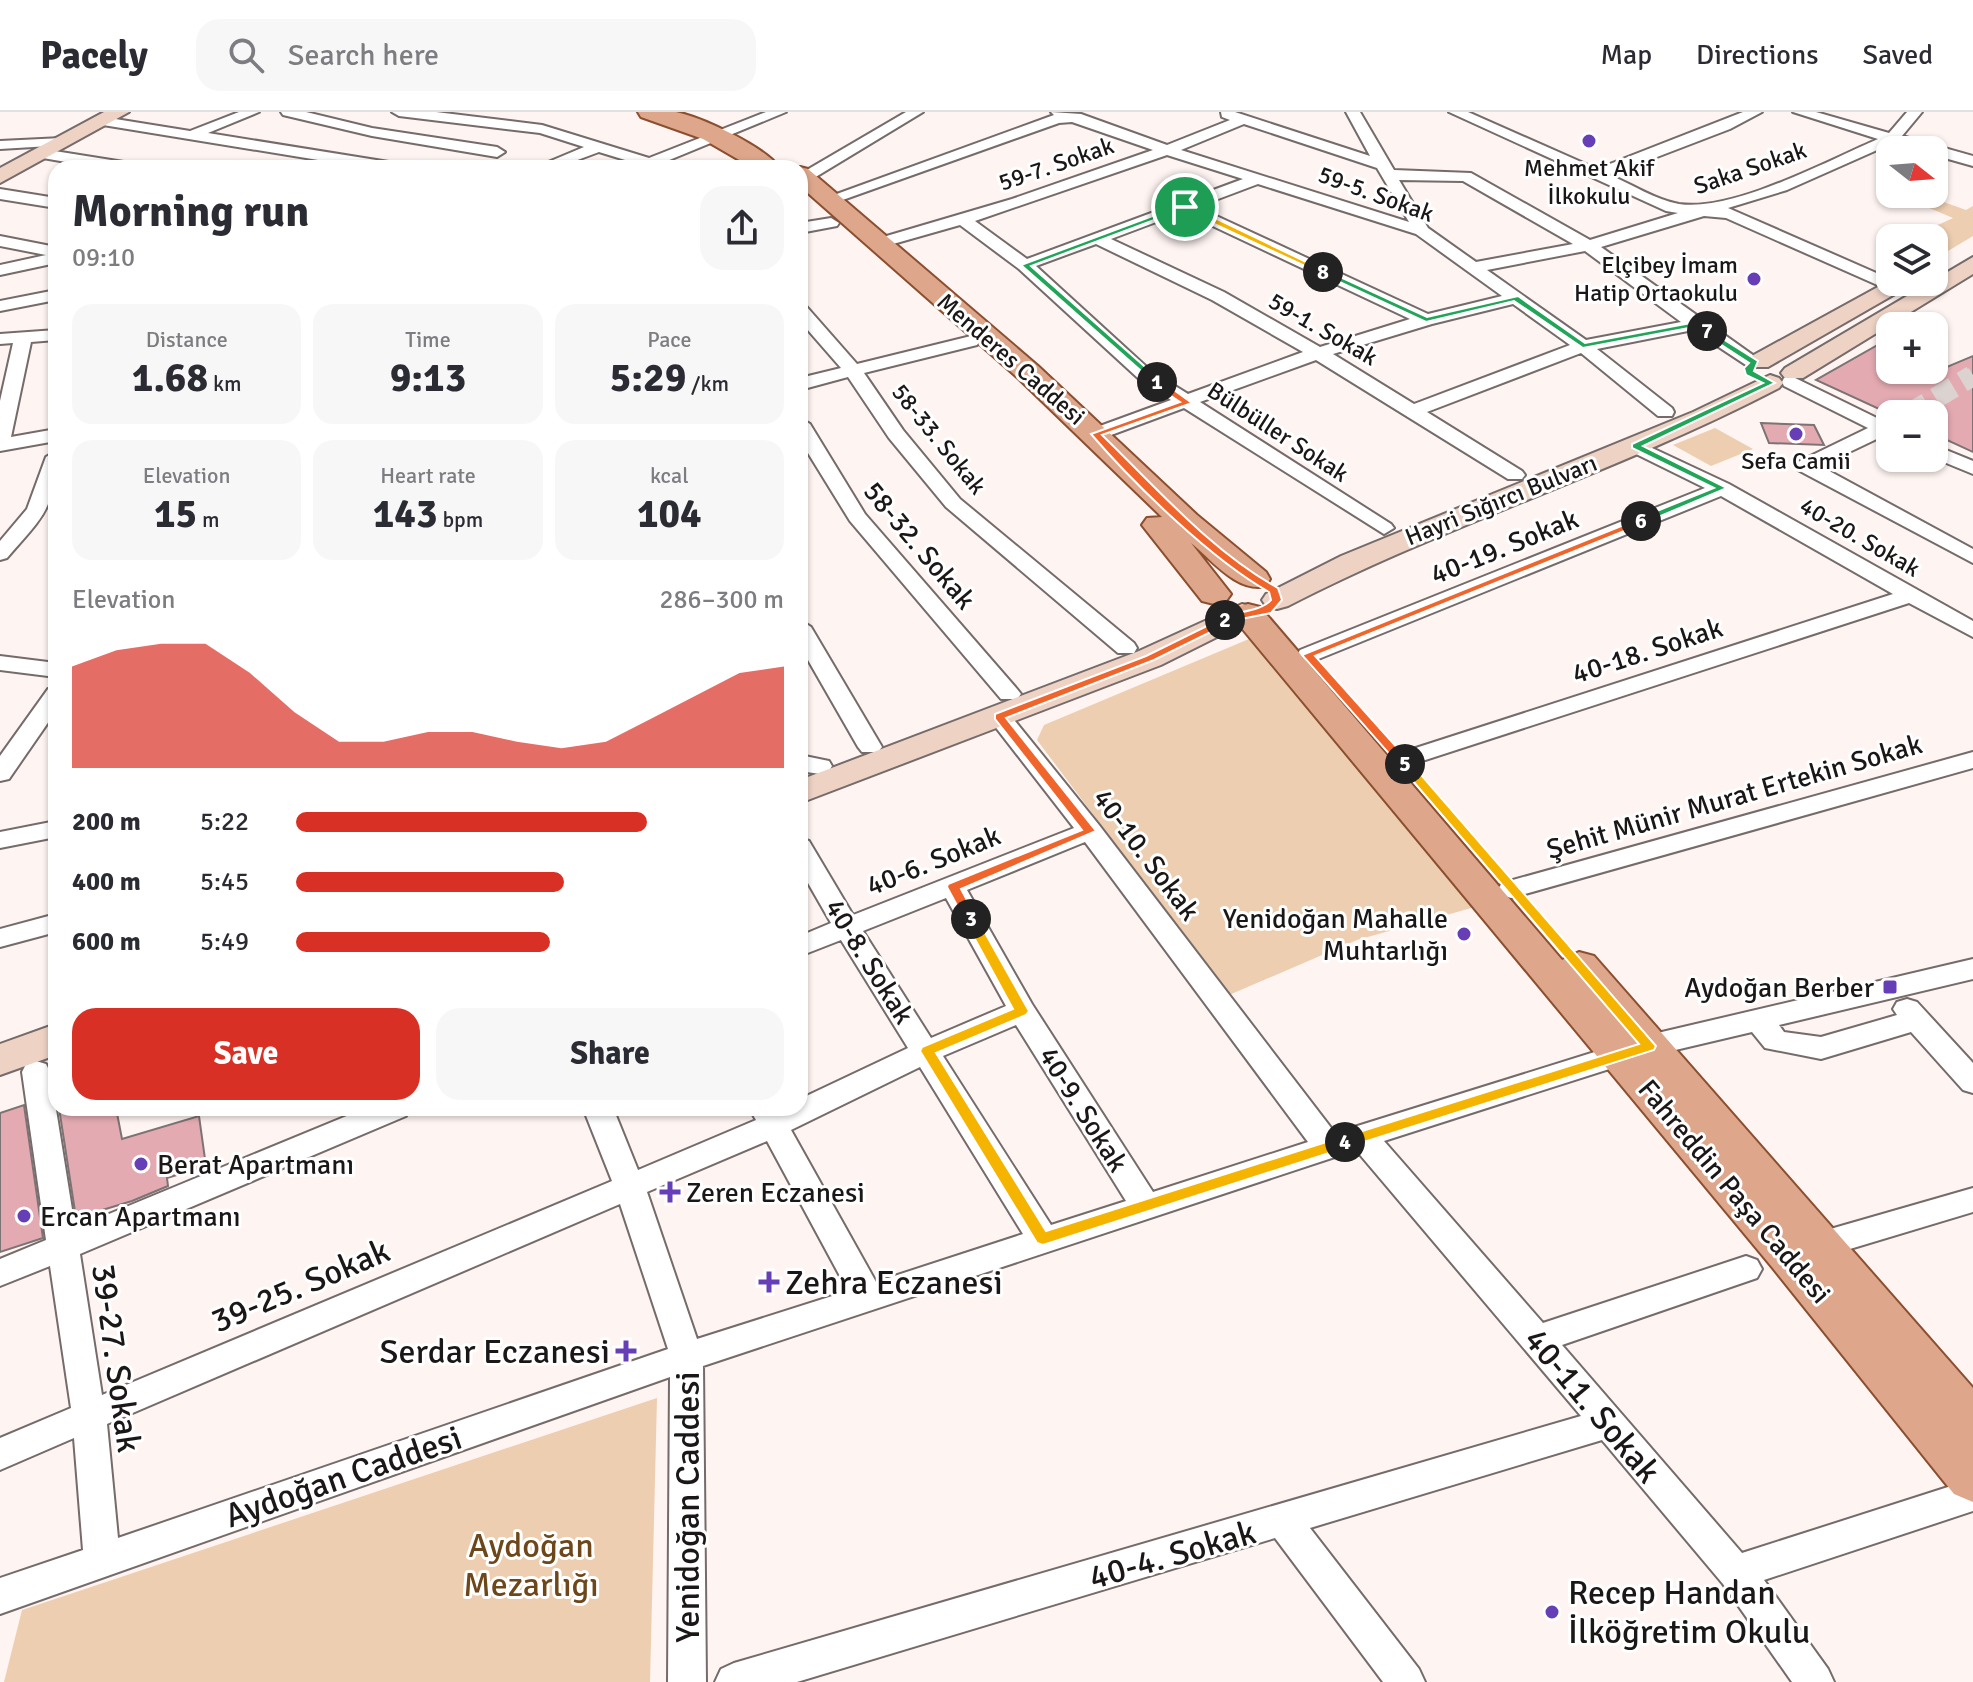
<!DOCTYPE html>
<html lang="en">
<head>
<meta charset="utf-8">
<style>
  body { margin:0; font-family:Signika,sans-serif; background:#f7f7f7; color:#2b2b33; height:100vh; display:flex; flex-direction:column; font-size:30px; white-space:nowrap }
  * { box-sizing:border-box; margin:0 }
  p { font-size:26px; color:#7c7c81 }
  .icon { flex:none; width:44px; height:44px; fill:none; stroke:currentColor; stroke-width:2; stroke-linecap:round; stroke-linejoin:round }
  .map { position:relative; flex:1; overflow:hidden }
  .panel { position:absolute; left:48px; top:48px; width:760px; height:956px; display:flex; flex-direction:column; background:#fff; border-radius:24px; box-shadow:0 2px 6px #0004 }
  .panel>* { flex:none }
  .needle { width:52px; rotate:107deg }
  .controls { position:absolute; left:1876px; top:24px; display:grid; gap:16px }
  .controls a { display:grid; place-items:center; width:72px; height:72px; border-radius:16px; background:#fff; box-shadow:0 2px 6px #0004; font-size:40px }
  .pin { position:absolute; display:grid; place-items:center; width:68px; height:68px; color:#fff; margin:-34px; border:4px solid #fff; border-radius:50%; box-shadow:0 2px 8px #0007 }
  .km { position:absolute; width:40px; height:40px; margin:-20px; border-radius:50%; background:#222; color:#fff; font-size:22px; line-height:40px; text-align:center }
  .round { display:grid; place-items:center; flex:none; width:84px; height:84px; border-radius:24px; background:#f7f7f7 }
  .headline { display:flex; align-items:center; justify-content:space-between; height:136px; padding:0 24px }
  h1 { font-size:44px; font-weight:700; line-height:60px }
  .figures { display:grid; grid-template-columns:repeat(3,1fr); gap:12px; height:136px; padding:8px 24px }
  .figures div { display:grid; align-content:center; border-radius:20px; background:#f7f7f7; text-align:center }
  .figures b { font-size:40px; font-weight:700 }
  .figures small { font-size:22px; font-weight:400 }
  .figures p { font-size:22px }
  .chart { height:224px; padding:16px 24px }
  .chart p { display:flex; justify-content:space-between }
  .chart svg { width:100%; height:144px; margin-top:8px; fill:#d93025; opacity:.7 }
  .button { display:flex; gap:16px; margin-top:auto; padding:16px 24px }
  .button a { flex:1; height:92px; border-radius:24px; background:#d93025; color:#fff; font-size:32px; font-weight:700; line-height:92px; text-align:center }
  .button a+a { background:#f7f7f7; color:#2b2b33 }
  ul { padding:0 24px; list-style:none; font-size:26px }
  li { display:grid; grid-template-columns:128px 96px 1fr; align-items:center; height:60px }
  li i { height:20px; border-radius:10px; background:#d93025 }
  header { display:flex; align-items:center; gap:48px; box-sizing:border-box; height:112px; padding:0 40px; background:#fff; border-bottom:2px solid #e1e1e2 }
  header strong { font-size:38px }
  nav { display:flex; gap:44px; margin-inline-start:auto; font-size:28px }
  .search { width:560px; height:72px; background:#f7f7f7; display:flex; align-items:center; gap:20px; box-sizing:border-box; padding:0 28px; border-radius:24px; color:#7c7c81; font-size:30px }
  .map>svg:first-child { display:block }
  .green { fill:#edceb0 }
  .building { fill:#e4aab2; stroke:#7c7374; stroke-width:2 }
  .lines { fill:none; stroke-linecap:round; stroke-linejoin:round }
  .street-tunnel-far1 { stroke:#dcd3d1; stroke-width:16; stroke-dasharray:16 8; stroke-linecap:butt }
  .street-tunnel { stroke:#dcd3d1; stroke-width:21; stroke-dasharray:21 10; stroke-linecap:butt }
  .street-casing { stroke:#746b6a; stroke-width:4 }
  .secondary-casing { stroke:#746b6a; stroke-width:4 }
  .primary-casing { stroke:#8b4f30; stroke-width:4 }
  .street { fill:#fff; fill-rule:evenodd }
  .secondary { fill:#eed3c5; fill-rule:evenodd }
  .primary { fill:#dea78b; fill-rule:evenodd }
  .split-1 { fill:#22a559; stroke:#fff; stroke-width:2 }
  .split-2 { fill:#f0652b; stroke:#fff; stroke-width:2 }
  .split-3 { fill:#f0652b; stroke:#fff; stroke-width:2 }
  .split-4 { fill:#f5b400; stroke:#fff; stroke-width:2 }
  .split-5 { fill:#f5b400; stroke:#fff; stroke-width:2 }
  .split-6 { fill:#f0652b; stroke:#fff; stroke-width:2 }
  .split-7 { fill:#22a559; stroke:#fff; stroke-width:2 }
  .split-8 { fill:#22a559; stroke:#fff; stroke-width:2 }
  .split-9 { fill:#f5b400; stroke:#fff; stroke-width:2 }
  .poi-dot { fill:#663eb6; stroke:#fff; stroke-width:3 }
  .labels { text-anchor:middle; stroke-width:6; stroke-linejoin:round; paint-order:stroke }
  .far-street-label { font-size:24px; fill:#1b1717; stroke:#fff }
  .far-poi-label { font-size:24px; fill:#1b1717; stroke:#fff }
  .street-label { font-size:28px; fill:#1b1717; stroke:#fff }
  .poi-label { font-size:28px; fill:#1b1717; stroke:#fff; text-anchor:start }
  .near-poi-label { font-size:34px; fill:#1b1717; stroke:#fff; text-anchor:start }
  .near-street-label { font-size:34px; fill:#1b1717; stroke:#fff }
  .near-park-label { font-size:34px; fill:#6d461a; stroke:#fff }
</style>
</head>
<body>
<header>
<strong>Pacely</strong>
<div class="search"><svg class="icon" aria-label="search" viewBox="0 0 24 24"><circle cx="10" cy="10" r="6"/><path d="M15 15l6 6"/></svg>Search here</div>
<nav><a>Map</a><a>Directions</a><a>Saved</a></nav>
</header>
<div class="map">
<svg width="1973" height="1570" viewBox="0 0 1973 1570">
  <rect width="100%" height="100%" fill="#fef4f2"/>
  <!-- green -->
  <g class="green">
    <polygon points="1941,89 1966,98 1973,94 1973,124 1948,139 1934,134 1934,126 1910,126 1953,106 1927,95"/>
    <polygon points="1715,316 1753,337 1711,354 1673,333"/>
    <polygon points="1249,527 1475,795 1357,828 1229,883 1037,628 1044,613"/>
    <polygon points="657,1286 650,1570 4,1570 22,1498"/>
  </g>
  <!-- building -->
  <g class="building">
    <polygon points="1890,226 1890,258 1934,258 1934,250 1947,255 1973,244 1973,340 1934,322 1934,302 1890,302 1816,268"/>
    <polygon points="1761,311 1814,313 1824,333 1769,331"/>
    <polygon points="24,993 43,1126 0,1140 0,1001"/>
    <polygon points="59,996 116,996 122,1027 199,1004 206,1054 167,1066 168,1074 132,1089 76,1106"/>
  </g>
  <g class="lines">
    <!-- street-tunnel-far1 -->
    <polyline class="street-tunnel-far1" points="1968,266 1973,263"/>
    <!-- street-tunnel -->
    <polyline class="street-tunnel" points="1909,302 1972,264"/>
    <!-- street casing -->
    <g class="street-casing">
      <g id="street">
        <polygon points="239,0 259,0 208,21 395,51 403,56 367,56 103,13 96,9 103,5 190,19"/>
        <polygon points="281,0 306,0 372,16 497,35 505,40 497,45 372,24 283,3"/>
        <polygon points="392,0 436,0 542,13 649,46 766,0 786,0 650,56 628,56 635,51 599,40 556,56 534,56 584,35 540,21 399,4"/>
        <polygon points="906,0 923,0 809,69 800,70 800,62"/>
        <path d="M1051 0 1081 2 1167 33 1230 8 1222 5 1221 0H1235L1370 44 1346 0H1360L1394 58 1471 61 1590 128 1678 101 1666 99 1449 0H1468L1597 57 1743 0H1762L1730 17 1610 63C1631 72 1656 88 1679 92 1733 100 1827 49 1878 27L1793 0H1816L1889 21 1907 0H1922L1902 24 1973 44V54L1934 43V38H1918L1893 31 1787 78 1728 96 1890 167V170H1897L1900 174 1897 178 1891 179 1726 106 1704 104 1601 135 1764 251 1761 255H1749L1693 218 1597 237 1672 296 1674 300 1672 304H1658L1581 241 1427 300 1522 359 1525 363 1522 367H1508L1316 248 1200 290 1391 412 1394 416 1384 422 1184 296 1103 326H1089L1086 322 1089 318 1171 288 1139 267 1019 157 960 113 879 136 871 131 873 128 1012 87 1153 38 1072 10 1059 11 837 90 831 92 823 87 1054 3ZM1244 12 1377 56 1409 110 1181 38ZM1167 43 1243 67 1027 147 975 109ZM1399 68 1463 69 1573 132 1476 150 1428 116ZM1258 72 1416 122 1502 184 1428 202 1197 95ZM1183 100 1410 207 1320 235 1224 180 1111 127ZM1096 132 1212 188 1303 240 1188 282 1151 259 1036 154ZM1585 139 1681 210 1586 228 1487 158ZM1513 192 1570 233 1414 292 1333 242 1432 212Z"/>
        <polygon points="62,26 69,30 67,33 0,37 0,29"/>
        <polygon points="42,37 130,51 138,56 101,56 37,45 34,42"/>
        <polygon points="0,77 56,86 56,96 0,87"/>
        <polygon points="831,106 839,111 837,114 800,121 800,111"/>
        <polygon points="0,124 56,135 56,151 0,163 0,153 46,143 0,134"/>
        <polygon points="56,178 56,188 0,199 0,189"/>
        <polygon points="800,193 806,194 857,252 971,224 977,225 980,229 977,233 864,261 903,318 960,387 1134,531 1137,536 1134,541 1118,541 946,395 889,326 848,265 800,278 800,266 841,256 800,209"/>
        <polygon points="56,218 56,228 31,230 11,325 56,317 56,329 0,339 0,289 13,231 0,232 0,222"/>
        <polygon points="1791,264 1883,309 1890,307 1890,326 1883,324 1820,354 1973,437 1973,451 1798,358 1795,354 1798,350 1868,316 1784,274 1782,270 1784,266"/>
        <polygon points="800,306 810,312 865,402 1017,577 1021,582 1017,587 1001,587 850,409 800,328"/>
        <polygon points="1635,328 1729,372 1973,509 1973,525 1909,491 1410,653 1394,653 1390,648 1394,643 1893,482 1721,384 1316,548 1308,550 1297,543 1300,538 1705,376 1628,338 1625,334"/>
        <polygon points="1934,333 1973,349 1973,362 1934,346"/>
        <path d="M56 339C56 397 43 404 7 446L0 448V429L27 397 46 345Z"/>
        <polygon points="800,508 811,515 882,635 878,640 862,640 858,635 800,534"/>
        <polygon points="0,544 56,551 56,565 0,558"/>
        <polygon points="56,575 56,599 9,667 0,669 0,644 48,577"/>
        <path d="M999 597 1007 599 1099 713 1335 1021 1649 923 1973 847V867L1779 913 1784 920 1821 925 1897 903 1893 897 1897 890 1907 887 1917 890 1973 951V981L1963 978 1911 920 1821 947 1765 936 1752 920 1650 944 1384 1029 1543 1211 1746 1144 1757 1148 1762 1157 1757 1166 1562 1233 1742 1441 1973 1367V1399L1764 1468 1828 1557 1834 1570H1792L1723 1472 1602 1328 1310 1416 1419 1557 1425 1570H1383L1275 1426 797 1570H715L721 1557 734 1551 1581 1304 1356 1038 703 1254 706 1570H668L670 1265 0 1502V1466L83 1438 74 1326 0 1358V1326L71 1296 50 1154 0 1174V1147L46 1128 22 960 26 952 36 949 46 952 50 960 75 1116 366 996H411L406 1004 80 1142 102 1283 612 1069 583 996H613L638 1058 756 1008 749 996H800V987L908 936 841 828 800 844V824L831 811 800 757V726L809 729 853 803 1074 716 987 604 991 599ZM1085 730 1308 1030 1153 1080 1032 892 967 778ZM946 786 1006 894 931 926 863 819ZM1016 913 1126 1089 1051 1113 943 944ZM920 955 1023 1122 876 1170 791 1018ZM767 1029 848 1179 697 1227 647 1080ZM620 1092 668 1237 118 1426 107 1312Z"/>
        <polygon points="1973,640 1973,656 1511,786 1502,783 1498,777 1502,771"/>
        <polygon points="800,643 829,649 832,654 829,659 820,662 800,659"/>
        <polygon points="56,709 56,725 0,736 0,720"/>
        <polygon points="56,802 56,820 0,835 0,817"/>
        <polygon points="1973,1076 1973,1100 1820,1146 1809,1142 1804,1133 1809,1124 1820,1120"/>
      </g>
    </g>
    <!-- secondary casing -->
    <g class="secondary-casing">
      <g id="secondary">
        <polygon points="104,0 129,0 0,71 0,56"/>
        <polygon points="1973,145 1973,162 1803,266 1785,266 1781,261 1785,256"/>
        <polygon points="1887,170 1895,172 1899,177 1895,182 1768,255 1750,255 1746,250 1750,245"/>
        <path d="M1770 263 1779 266 1783 271 1779 276C1620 359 1447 412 1288 494L1277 497 1266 494 1262 488 1266 482 1341 444 1693 300Z"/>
        <polygon points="1242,492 1253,495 1257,501 1253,507 1161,553 800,691 800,668 1139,539"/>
        <polygon points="56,912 56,943 0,963 0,932"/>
      </g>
    </g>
    <!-- primary casing -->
    <g class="primary-casing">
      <g id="primary">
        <path d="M638 0C650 0 664 0 676 0 702 5 765 35 780 56H753L703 27 641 5Z"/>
        <path d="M800 55 808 57 1038 254 1197 403 1266 460 1270 467 1266 474C1237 481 1212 448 1191 431L1231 482 1226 489 1214 492 1202 489 1142 413 1147 406 1162 405 1018 266 800 74V56H796Z"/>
        <polygon points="1248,492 1260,495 1562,848 1579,840 1594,844 1973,1276 1973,1390 1954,1382 1772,1155 1236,509 1231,502 1236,495"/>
      </g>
    </g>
    <!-- street -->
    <use href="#street" class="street"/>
    <!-- secondary -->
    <use href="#secondary" class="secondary"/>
    <!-- primary -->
    <use href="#primary" class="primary"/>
  </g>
  <!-- split-1 -->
  <polygon class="split-1" points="1182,93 1189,95 1031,154 1160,268 1157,273 1021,153"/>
  <!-- split-2 -->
  <path class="split-2" d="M1153 268H1160L1192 291 1102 323C1157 376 1211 439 1278 476L1282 488 1271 501 1221 511V506C1237 499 1260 500 1271 488L1269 480C1212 448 1134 372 1091 322L1180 290 1153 272Z"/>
  <!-- split-3 -->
  <polygon class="split-3" points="1225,505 1229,506 1229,511 1154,548 1006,606 1096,719 961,777 977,807 975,810 966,810 947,775 948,772 1082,718 995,607 995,602 1146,544"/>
  <!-- split-4 -->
  <polygon class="split-4" points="971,802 975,803 1029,899 1026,903 936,941 1046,1119 1345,1024 1353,1030 1351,1034 1043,1133 1037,1131 920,939 922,935 1013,897 964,807"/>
  <!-- split-5 -->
  <polygon class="split-5" points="1400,649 1409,649 1656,934 1654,938 1345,1036 1338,1030 1340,1026 1639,932 1400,654"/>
  <!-- split-6 -->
  <polygon class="split-6" points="1641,406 1646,409 1644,411 1315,544 1409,649 1409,654 1400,654 1302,543"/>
  <!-- split-7 -->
  <polygon class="split-7" points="1707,217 1758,249 1754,259 1775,271 1643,334 1727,376 1644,411 1637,411 1637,407 1714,376 1632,336 1632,332 1763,271 1746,263 1744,256 1749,251 1703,221"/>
  <!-- split-8 -->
  <polygon class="split-8" points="1323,157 1427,205 1518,184 1585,231 1696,210 1711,219 1707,222 1694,215 1583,236 1514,189 1426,210 1320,161"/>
  <!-- split-9 -->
  <polygon class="split-9" points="1182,93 1188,93 1327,160 1320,161 1182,97"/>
  <!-- markers -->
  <g class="poi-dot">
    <circle cx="1589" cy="29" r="8"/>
    <circle cx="1754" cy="167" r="8"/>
    <circle cx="1796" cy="322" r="8"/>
    <circle cx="1464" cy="822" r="8"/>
    <rect x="1882" y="867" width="16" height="16" rx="4"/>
    <circle cx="141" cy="1052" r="8"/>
    <path d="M666 1068h8v8h8v8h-8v8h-8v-8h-8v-8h8z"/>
    <circle cx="24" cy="1104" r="8"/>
    <path d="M765 1158h8v8h8v8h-8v8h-8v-8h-8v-8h8z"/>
    <path d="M622 1227h8v8h8v8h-8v8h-8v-8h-8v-8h8z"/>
    <circle cx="1552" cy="1500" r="8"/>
  </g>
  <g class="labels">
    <!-- far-street labels -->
    <g class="far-street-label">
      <text transform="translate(1056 52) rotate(-19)" y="8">59-7. Sokak</text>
      <text transform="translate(1750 56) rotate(-19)" y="8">Saka Sokak</text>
      <text transform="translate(1376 82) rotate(20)" y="8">59-5. Sokak</text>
      <text transform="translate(1323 217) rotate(30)" y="8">59-1. Sokak</text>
      <text transform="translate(1011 247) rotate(41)" y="8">Menderes Caddesi</text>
      <text transform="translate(1278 320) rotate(33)" y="8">Bülbüller Sokak</text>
      <text transform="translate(939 327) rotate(51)" y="8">58-33. Sokak</text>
      <text transform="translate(1501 388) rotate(-22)" y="8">Hayri Sığırcı Bulvarı</text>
      <text transform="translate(1860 425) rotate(30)" y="8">40-20. Sokak</text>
    </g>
    <!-- far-poi labels -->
    <g class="far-poi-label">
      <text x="1589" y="64">Mehmet Akif<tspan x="1589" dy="28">İlkokulu</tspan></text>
      <text x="1738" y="161" text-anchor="end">Elçibey İmam<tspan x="1738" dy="28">Hatip Ortaokulu</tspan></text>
      <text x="1796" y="357">Sefa Camii</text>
    </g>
    <!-- street labels -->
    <g class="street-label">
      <text transform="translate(920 433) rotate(50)" y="10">58-32. Sokak</text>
      <text transform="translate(1504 434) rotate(-22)" y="10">40-19. Sokak</text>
      <text transform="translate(1647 538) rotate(-18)" y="10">40-18. Sokak</text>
      <text transform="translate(1734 684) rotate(-16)" y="10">Şehit Münir Murat Ertekin Sokak</text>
      <text transform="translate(1147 742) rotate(53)" y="10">40-10. Sokak</text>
      <text transform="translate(933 748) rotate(-22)" y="10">40-6. Sokak</text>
      <text transform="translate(870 849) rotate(58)" y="10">40-8. Sokak</text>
      <text transform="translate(1084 997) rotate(58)" y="10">40-9. Sokak</text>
      <text transform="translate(1735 1079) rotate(50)" y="10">Fahreddin Paşa Caddesi</text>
    </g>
    <!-- poi labels -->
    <g class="poi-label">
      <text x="1448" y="816" text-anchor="end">Yenidoğan Mahalle<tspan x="1448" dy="32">Muhtarlığı</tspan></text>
      <text x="1874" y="885" text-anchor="end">Aydoğan Berber</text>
      <text x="157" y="1062">Berat Apartmanı</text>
      <text x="686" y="1090">Zeren Eczanesi</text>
      <text x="40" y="1114">Ercan Apartmanı</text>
    </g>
    <!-- near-poi labels -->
    <g class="near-poi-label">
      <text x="785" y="1182">Zehra Eczanesi</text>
      <text x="610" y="1251" text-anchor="end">Serdar Eczanesi</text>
      <text x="1568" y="1492">Recep Handan<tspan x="1568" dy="39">İlköğretim Okulu</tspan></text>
    </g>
    <!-- near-street labels -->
    <g class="near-street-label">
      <text transform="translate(300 1173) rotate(-23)" y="12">39-25. Sokak</text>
      <text transform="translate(117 1246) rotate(82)" y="12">39-27. Sokak</text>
      <text transform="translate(1593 1293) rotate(50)" y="12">40-11. Sokak</text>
      <text transform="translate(343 1364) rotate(-19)" y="12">Aydoğan Caddesi</text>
      <text transform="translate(687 1395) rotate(-90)" y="12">Yenidoğan Caddesi</text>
      <text transform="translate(1172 1442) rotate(-16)" y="12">40-4. Sokak</text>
    </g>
    <!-- near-park labels -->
    <g class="near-park-label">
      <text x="531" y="1445">Aydoğan<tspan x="531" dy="39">Mezarlığı</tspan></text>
    </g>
  </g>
</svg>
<div class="controls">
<a><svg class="needle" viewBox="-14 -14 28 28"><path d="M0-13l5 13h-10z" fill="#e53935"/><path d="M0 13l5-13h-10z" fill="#7c7c81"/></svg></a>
<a><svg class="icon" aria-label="layers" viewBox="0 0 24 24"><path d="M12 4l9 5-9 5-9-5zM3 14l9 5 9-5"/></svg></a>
<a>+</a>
<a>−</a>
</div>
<div class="pin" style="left:1185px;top:95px;background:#1e9e55"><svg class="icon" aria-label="arrive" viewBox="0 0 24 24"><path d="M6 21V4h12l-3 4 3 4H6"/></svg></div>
<b class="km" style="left:1157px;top:270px">1</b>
<b class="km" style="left:1225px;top:508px">2</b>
<b class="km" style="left:971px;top:807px">3</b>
<b class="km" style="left:1345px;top:1030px">4</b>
<b class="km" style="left:1405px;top:652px">5</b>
<b class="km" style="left:1641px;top:409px">6</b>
<b class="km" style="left:1707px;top:219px">7</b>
<b class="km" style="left:1323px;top:160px">8</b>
<section class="panel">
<div class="headline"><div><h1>Morning run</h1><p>09:10</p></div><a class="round"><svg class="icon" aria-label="share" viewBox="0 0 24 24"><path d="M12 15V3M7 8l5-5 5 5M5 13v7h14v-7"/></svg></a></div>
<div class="figures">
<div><p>Distance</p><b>1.68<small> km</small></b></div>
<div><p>Time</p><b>9:13</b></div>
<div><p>Pace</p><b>5:29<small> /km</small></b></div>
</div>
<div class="figures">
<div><p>Elevation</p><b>15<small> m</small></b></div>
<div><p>Heart rate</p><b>143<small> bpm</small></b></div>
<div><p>kcal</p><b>104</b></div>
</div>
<div class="chart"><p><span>Elevation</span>286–300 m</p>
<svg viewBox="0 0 160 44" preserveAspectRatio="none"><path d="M0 44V13L10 8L20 6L30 6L40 15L50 27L60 36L70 36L80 33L90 33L100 36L110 38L120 36L130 29L140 22L150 15L160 13V44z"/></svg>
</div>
<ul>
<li><b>200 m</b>5:22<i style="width:72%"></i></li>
<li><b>400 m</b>5:45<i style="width:55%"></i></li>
<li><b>600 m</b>5:49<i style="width:52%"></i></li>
</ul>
<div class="button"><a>Save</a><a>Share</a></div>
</section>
</div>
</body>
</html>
